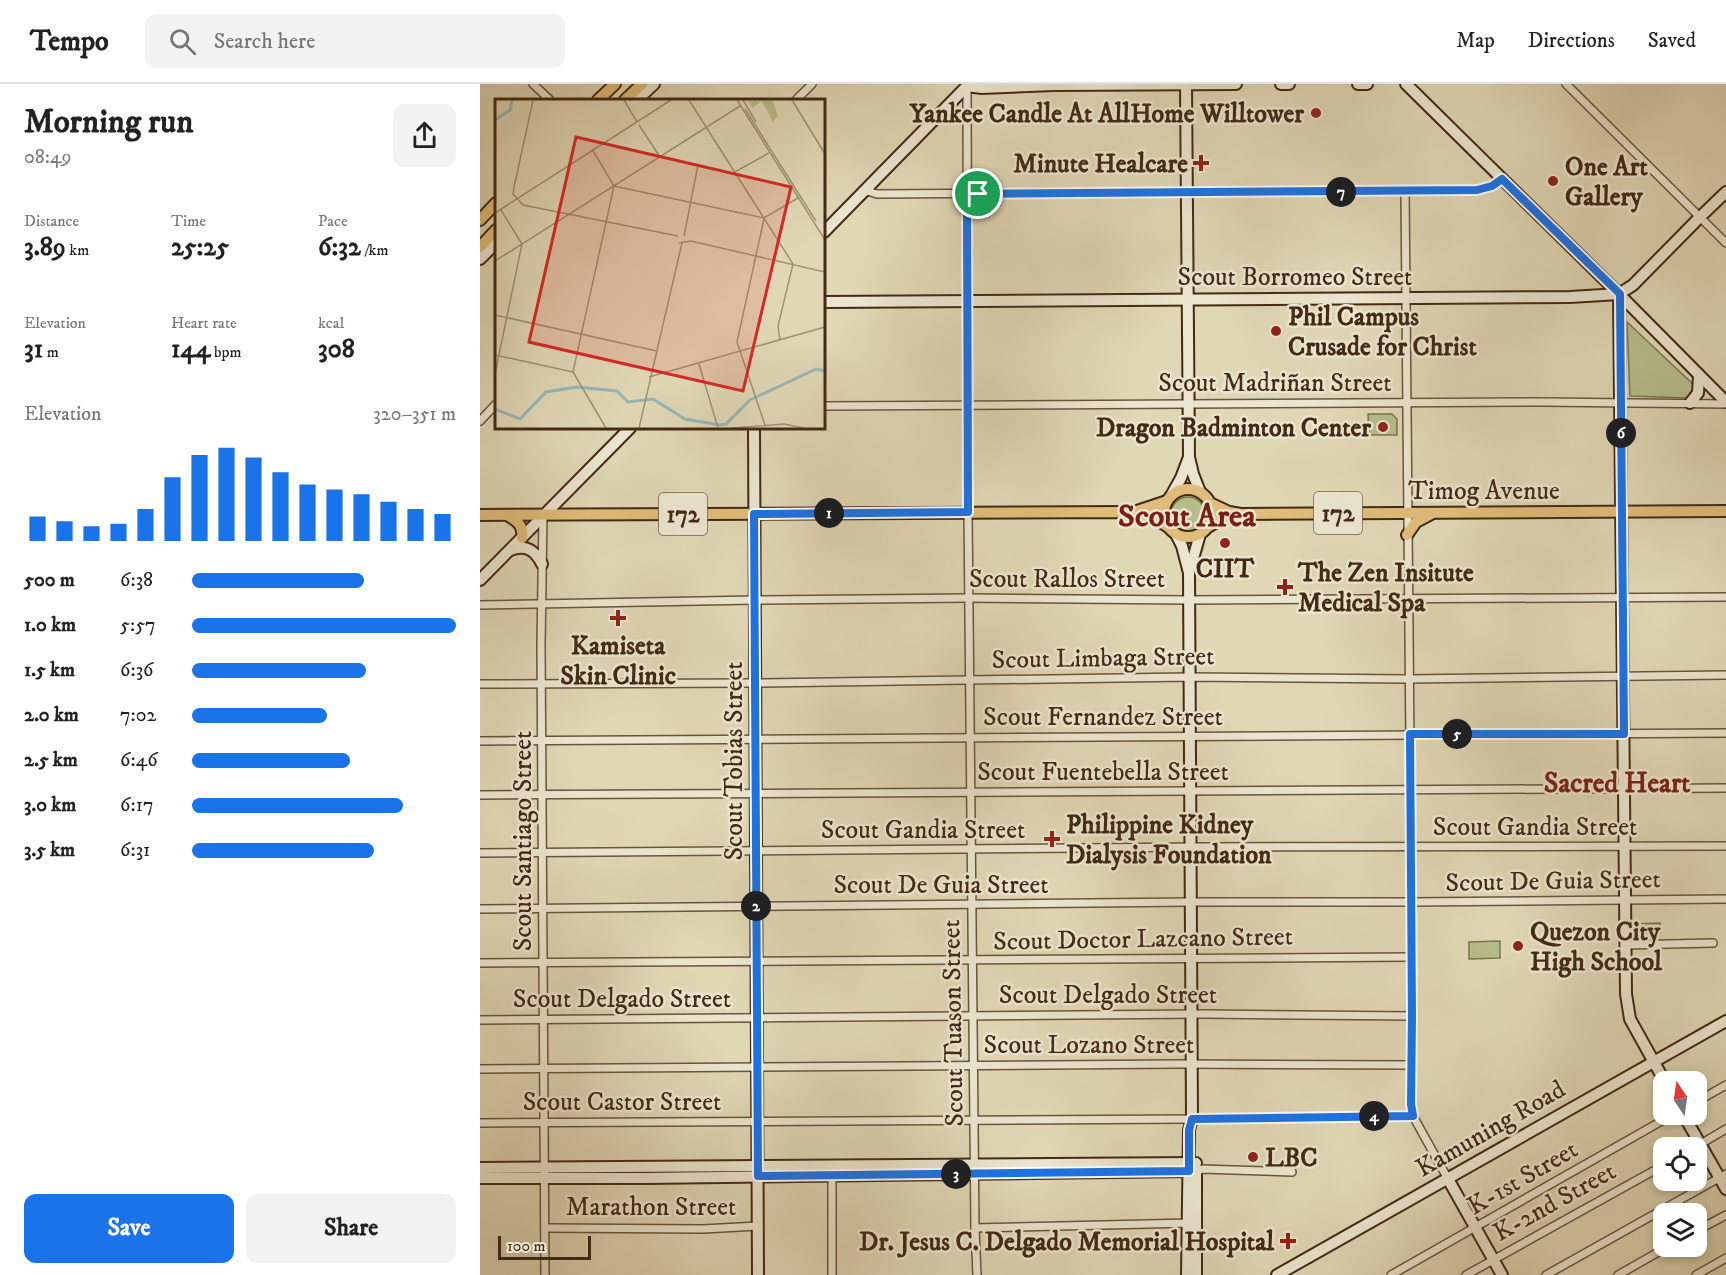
<!DOCTYPE html>
<html lang="en">
<head>
<meta charset="utf-8">
<style>
  body { margin:0; font-family:"IM FELL DW Pica",serif; background:#f2f2f2; color:#222; height:100vh; display:flex; flex-direction:column; font-size:22px; white-space:nowrap }
  * { box-sizing:border-box; margin:0 }
  p { font-size:20px; color:#767676 }
  .icon { flex:none; width:33px; height:33px; fill:none; stroke:currentColor; stroke-width:2; stroke-linecap:round; stroke-linejoin:round }
  .map { position:relative; flex:1; overflow:hidden }
  .sheet { display:flex; flex-direction:column; background:#fff; width:480px }
  .sheet>* { flex:none }
  .needle { width:39px; rotate:347deg }
  .controls { position:absolute; left:1173px; top:987px; display:grid; gap:12px }
  .controls a { display:grid; place-items:center; width:54px; height:54px; border-radius:12px; background:#fff; box-shadow:0 3px 9px #0003; font-size:30px }
  .scale { position:absolute; left:18px; bottom:15px; width:93px; box-sizing:border-box; padding-left:6px; border:3px solid #422a14; border-top:0; font-size:16px; line-height:21px; white-space:nowrap; color:#422a14; -webkit-text-stroke:4px #ebe5cf; paint-order:stroke }
  .pin { position:absolute; display:grid; place-items:center; width:51px; height:51px; color:#fff; margin:-26px; border:3px solid #fff; border-radius:50%; box-shadow:0 2px 6px #0007 }
  .km { position:absolute; width:30px; height:30px; margin:-15px; border-radius:50%; background:#222; color:#fff; font-size:16px; line-height:30px; text-align:center }
  .round { display:grid; place-items:center; flex:none; width:63px; height:63px; border-radius:12px; background:#f2f2f2 }
  .overview { display:flex; align-items:center; justify-content:space-between; height:102px; padding:0 24px }
  h1 { font-size:33px; font-weight:700; line-height:45px }
  .figures { display:grid; grid-template-columns:repeat(3,1fr); gap:9px; height:102px; padding:6px 24px }
  .figures div { display:grid; align-content:center }
  .figures b { font-size:26px; font-weight:700 }
  .figures small { font-size:16px; font-weight:400 }
  .figures p { font-size:16px }
  .chart { height:168px; padding:12px 24px }
  .chart p { display:flex; justify-content:space-between }
  .chart svg { width:100%; height:108px; margin-top:6px; stroke:#1a73e8; stroke-width:6 }
  .action { display:flex; gap:12px; margin-top:auto; padding:12px 24px }
  .action a { flex:1; height:69px; border-radius:12px; background:#1a73e8; color:#fff; font-size:24px; font-weight:700; line-height:69px; text-align:center }
  .action a+a { background:#f2f2f2; color:#222 }
  ul { padding:0 24px; list-style:none; font-size:20px }
  li { display:grid; grid-template-columns:96px 72px 1fr; align-items:center; height:45px }
  li i { height:15px; border-radius:8px; background:#1a73e8 }
  header { display:flex; align-items:center; gap:36px; box-sizing:border-box; height:84px; padding:0 30px; background:#fff; border-bottom:2px solid #e0e0e0 }
  header strong { font-size:28px }
  nav { display:flex; gap:33px; margin-inline-start:auto; font-size:21px }
  .search { width:420px; height:54px; background:#f2f2f2; display:flex; align-items:center; gap:15px; box-sizing:border-box; padding:0 21px; border-radius:12px; color:#767676; font-size:22px }
  main { display:flex; flex:1; min-height:0 }
  .map>svg:first-child { display:block }
  .green { fill:#b6bd8b; stroke:#7c7450; stroke-width:1.5 }
  .lines { fill:none; stroke-linecap:round; stroke-linejoin:round }
  .street-casing { stroke:#6a553c; stroke-width:10 }
  .secondary-casing { stroke:#422a14; stroke-width:14 }
  .primary-casing { stroke:#422a14; stroke-width:14 }
  .street { stroke:#ebe5cf; stroke-width:7 }
  .secondary { stroke:#ebe5cf; stroke-width:10 }
  .primary { stroke:#e0bc7a; stroke-width:10 }
  .route-casing { stroke:#fff; stroke-width:12 }
  .route { stroke:#1a73e8; stroke-width:8 }
  .poi-dot { fill:#8f2418; stroke:#ebe5cf; stroke-width:2 }
  .labels { text-anchor:middle; stroke-width:5; stroke-linejoin:round; paint-order:stroke }
  .shield { fill:#ebe5cf; stroke:#75624c; stroke-width:1.5 }
  .shield-label { font-size:24px; font-weight:bold; fill:#422a14 }
  .poi-label { font-size:26px; font-weight:bold; fill:#422a14; stroke:#ebe5cf; text-anchor:start }
  .street-label { font-size:26px; fill:#422a14; stroke:#ebe5cf }
  .quarter-label { font-size:28px; font-weight:bold; fill:#7a1f14; stroke:#ebe5cf }
  .district-label { font-size:32px; font-weight:bold; fill:#7a1f14; stroke:#ebe5cf }
  .inset-river { fill:none; stroke:#97b7b7; stroke-width:3 }
  .inset-road { fill:none; stroke:#a19275; stroke-width:1.5 }
  .view { fill:#d62828; fill-opacity:0.15; stroke:#d62828; stroke-width:3 }
  .inset-edge { fill:none; stroke:#422a14; stroke-width:3 }
</style>
</head>
<body>
<header>
<strong>Tempo</strong>
<div class="search"><svg class="icon" aria-label="search" viewBox="0 0 24 24"><circle cx="10" cy="10" r="6"/><path d="M15 15l6 6"/></svg>Search here</div>
<nav><a>Map</a><a>Directions</a><a>Saved</a></nav>
</header>
<main>
<section class="sheet">
<div class="overview"><div><h1>Morning run</h1><p>08:49</p></div><a class="round"><svg class="icon" aria-label="share" viewBox="0 0 24 24"><path d="M12 15V3M7 8l5-5 5 5M5 13v7h14v-7"/></svg></a></div>
<div class="figures">
<div><p>Distance</p><b>3.89<small> km</small></b></div>
<div><p>Time</p><b>25:25</b></div>
<div><p>Pace</p><b>6:32<small> /km</small></b></div>
</div>
<div class="figures">
<div><p>Elevation</p><b>31<small> m</small></b></div>
<div><p>Heart rate</p><b>144<small> bpm</small></b></div>
<div><p>kcal</p><b>308</b></div>
</div>
<div class="chart"><p><span>Elevation</span>320–351 m</p>
<svg viewBox="0 0 160 44" preserveAspectRatio="none"><path d="M5 44V34M15 44V36M25 44V38M35 44V37M45 44V31M55 44V18M65 44V9M75 44V6M85 44V10M95 44V16M105 44V21M115 44V23M125 44V25M135 44V28M145 44V31M155 44V33"/></svg>
</div>
<ul>
<li><b>500 m</b>6:38<i style="width:65%"></i></li>
<li><b>1.0 km</b>5:57<i style="width:100%"></i></li>
<li><b>1.5 km</b>6:36<i style="width:66%"></i></li>
<li><b>2.0 km</b>7:02<i style="width:51%"></i></li>
<li><b>2.5 km</b>6:46<i style="width:60%"></i></li>
<li><b>3.0 km</b>6:17<i style="width:80%"></i></li>
<li><b>3.5 km</b>6:31<i style="width:69%"></i></li>
</ul>
<div class="action"><a>Save</a><a>Share</a></div>
</section>
<div class="map">
<svg width="1246" height="1191" viewBox="0 0 1246 1191">
  <rect width="100%" height="100%" fill="#e0d7b5"/>
  <filter id="stains"><feTurbulence type="fractalNoise" baseFrequency=".00333" numOctaves="4"/><feColorMatrix values="0 0 0 0 .2 0 0 0 0 .09 0 0 0 0 .02 0 0 0 .5 -.17"/></filter>
  <radialGradient id="worn" r=".72"><stop offset=".6" stop-color="#630" stop-opacity="0"/><stop offset="1" stop-color="#630" stop-opacity=".3"/></radialGradient>
  <!-- green -->
  <g class="green">
    <polygon points="1147,238 1215,302 1207,314 1150,312"/>
    <polygon points="888,330 912,330 917,335 917,351 889,351"/>
    <circle cx="708" cy="430" r="17"/>
    <polygon points="1180,839 1180,849 1153,850 1152,840"/>
    <polygon points="1020,857 1020,874 989,875 989,858"/>
  </g>
  <g class="lines">
    <!-- street casing -->
    <g class="street-casing">
      <g id="street">
        <polyline points="53,0 70,16"/>
        <polyline points="1086,0 1246,159"/>
        <polyline points="487,2 488,428 495,1144 497,1191"/>
        <polyline points="316,16 332,0"/>
        <polyline points="384,106 397,110 997,106 1012,102 1022,95"/>
        <polyline points="925,106 932,882 931,1020 933,1032 968,1095"/>
        <polyline points="344,322 1062,318 1246,320"/>
        <polyline points="0,337 16,320"/>
        <polyline points="63,432 61,561 65,1191"/>
        <polyline points="0,521 275,516 489,514 709,516 1246,513"/>
        <polyline points="0,600 275,599 709,593 928,595 1246,591"/>
        <polyline points="0,657 1246,649"/>
        <polyline points="0,711 1246,704"/>
        <polyline points="0,769 722,763 1246,762"/>
        <polyline points="0,825 711,818 930,818 1246,815"/>
        <polyline points="1144,861 1233,859"/>
        <path d="M0 879C310 879 621 873 931 873"/>
        <polyline points="0,936 724,930 932,932"/>
        <polyline points="0,985 698,980 931,981"/>
        <polyline points="1216,1018 1246,1001"/>
        <polyline points="0,1039 712,1035 933,1032"/>
        <polyline points="1214,1064 1246,1045"/>
        <polyline points="716,1088 722,1085 812,1088"/>
        <polyline points="65,1144 223,1145 278,1142"/>
        <polyline points="495,1144 711,1139"/>
        <polyline points="1216,1147 1246,1131"/>
        <polyline points="352,1191 352,1091"/>
        <polyline points="911,1191 1194,1030"/>
        <polyline points="986,1191 1184,1081"/>
        <polyline points="1066,1191 1246,1090"/>
        <polyline points="1138,1191 1189,1162"/>
        <polyline points="1216,1191 1246,1174"/>
      </g>
    </g>
    <!-- secondary casing -->
    <g class="secondary-casing">
      <g id="secondary">
        <polyline points="801,0 809,0"/>
        <polyline points="878,0 887,0"/>
        <polyline points="926,0 1139,210 1246,318"/>
        <polyline points="706,1 709,373 713,390 720,408"/>
        <polyline points="487,2 502,4 574,1 756,0"/>
        <polyline points="157,16 174,0"/>
        <polyline points="344,148 489,0"/>
        <polyline points="0,175 16,159"/>
        <polyline points="1139,210 1146,910 1150,935 1185,998"/>
        <polyline points="344,218 1090,213 1139,210 1153,201 1220,133 1246,108"/>
        <polyline points="1210,319 1218,309 1219,291"/>
        <polyline points="274,344 278,1191"/>
        <polyline points="691,412 701,394 709,373"/>
        <polyline points="696,450 702,462 709,489 712,1035 709,1046 707,1191"/>
        <path d="M30 466C46 460 55 466 62 480"/>
        <polyline points="709,489 720,450"/>
        <polyline points="0,496 150,344"/>
        <polyline points="1203,1030 1246,1105"/>
        <polyline points="0,1084 716,1079"/>
        <polyline points="0,1094 166,1094 714,1087"/>
        <polyline points="968,1095 1022,1191"/>
        <polyline points="716,1191 716,1088"/>
        <polyline points="797,1191 1246,937"/>
      </g>
    </g>
    <!-- primary casing -->
    <g class="primary-casing">
      <g id="primary">
        <polyline points="118,16 135,0"/>
        <polyline points="145,16 162,0"/>
        <polyline points="0,136 16,119"/>
        <polyline points="0,163 16,146"/>
        <circle cx="708" cy="429" r="24"/>
        <polyline points="730,419 749,428 761,430 1246,427"/>
        <polyline points="654,428 687,417"/>
        <polyline points="0,431 653,428 679,437 690,444"/>
        <path d="M27 431C37 437 44 441 42 454"/>
        <polyline points="728,443 738,437 758,431"/>
        <polyline points="927,451 936,438 951,430"/>
      </g>
    </g>
    <!-- street -->
    <use href="#street" class="street"/>
    <!-- secondary -->
    <use href="#secondary" class="secondary"/>
    <!-- primary -->
    <use href="#primary" class="primary"/>
  </g>
  <g class="lines">
    <!-- route casing -->
    <g class="route-casing">
      <polygon id="route" points="1022,95 1140,210 1144,650 930,650 932,932 931,1020 933,1032 712,1035 709,1046 709,1087 278,1092 274,430 488,428 487,110 997,106 1012,102"/>
    </g>
    <!-- route -->
    <use href="#route" class="route"/>
  </g>
  <!-- markers -->
  <g class="poi-dot">
    <circle cx="836" cy="29" r="6"/>
    <path d="M718 70h6v6h6v6h-6v6h-6v-6h-6v-6h6z"/>
    <circle cx="1073" cy="97" r="6"/>
    <circle cx="796" cy="247" r="6"/>
    <circle cx="903" cy="343" r="6"/>
    <circle cx="745" cy="459" r="6"/>
    <path d="M802 494h6v6h6v6h-6v6h-6v-6h-6v-6h6z"/>
    <path d="M135 525h6v6h6v6h-6v6h-6v-6h-6v-6h6z"/>
    <path d="M569 746h6v6h6v6h-6v6h-6v-6h-6v-6h6z"/>
    <circle cx="1038" cy="862" r="6"/>
    <circle cx="773" cy="1073" r="6"/>
    <path d="M805 1148h6v6h6v6h-6v6h-6v-6h-6v-6h6z"/>
  </g>
  <g class="labels">
    <!-- shield labels -->
    <g class="shield">
      <rect x="834" y="408" width="48" height="42" rx="4.5"/>
      <rect x="179" y="409" width="48" height="42" rx="4.5"/>
    </g>
    <g class="shield-label">
      <text x="858" y="437">172</text>
      <text x="203" y="438">172</text>
    </g>
    <!-- poi labels -->
    <g class="poi-label">
      <text x="824" y="38" text-anchor="end">Yankee Candle At AllHome Willtower</text>
      <text x="708" y="88" text-anchor="end">Minute Healcare</text>
      <text x="1085" y="91">One Art<tspan x="1085" dy="30">Gallery</tspan></text>
      <text x="808" y="241">Phil Campus<tspan x="808" dy="30">Crusade for Christ</tspan></text>
      <text x="891" y="352" text-anchor="end">Dragon Badminton Center</text>
      <text x="745" y="493" text-anchor="middle">CIIT</text>
      <text x="818" y="497">The Zen Insitute<tspan x="818" dy="30">Medical Spa</tspan></text>
      <text x="138" y="570" text-anchor="middle">Kamiseta<tspan x="138" dy="30">Skin Clinic</tspan></text>
      <text x="586" y="749">Philippine Kidney<tspan x="586" dy="30">Dialysis Foundation</tspan></text>
      <text x="1050" y="856">Quezon City<tspan x="1050" dy="30">High School</tspan></text>
      <text x="785" y="1082">LBC</text>
      <text x="794" y="1166" text-anchor="end">Dr. Jesus C. Delgado Memorial Hospital</text>
    </g>
    <!-- street labels -->
    <g class="street-label">
      <text x="815" y="201">Scout Borromeo Street</text>
      <text x="795" y="307">Scout Madriñan Street</text>
      <text x="1004" y="415">Timog Avenue</text>
      <text x="587" y="503">Scout Rallos Street</text>
      <text transform="translate(623 573) rotate(-1)" y="9">Scout Limbaga Street</text>
      <text x="623" y="641">Scout Fernandez Street</text>
      <text transform="translate(253 677) rotate(-90)" y="9">Scout Tobias Street</text>
      <text x="623" y="696">Scout Fuentebella Street</text>
      <text x="1055" y="751">Scout Gandia Street</text>
      <text x="443" y="754">Scout Gandia Street</text>
      <text transform="translate(42 757) rotate(-90)" y="9">Scout Santiago Street</text>
      <text transform="translate(1073 796) rotate(-1)" y="9">Scout De Guia Street</text>
      <text x="461" y="809">Scout De Guia Street</text>
      <text transform="translate(663 854) rotate(-1)" y="9">Scout Doctor Lazcano Street</text>
      <text x="628" y="919">Scout Delgado Street</text>
      <text x="142" y="923">Scout Delgado Street</text>
      <text transform="translate(472 939) rotate(-91)" y="9">Scout Tuason Street</text>
      <text x="609" y="969">Scout Lozano Street</text>
      <text x="142" y="1026">Scout Castor Street</text>
      <text transform="translate(1010 1044) rotate(-30)" y="9">Kamuning Road</text>
      <text transform="translate(1042 1093) rotate(-30)" y="9">K-1st Street</text>
      <text transform="translate(1074 1117) rotate(-29)" y="9">K-2nd Street</text>
      <text x="171" y="1131">Marathon Street</text>
    </g>
    <!-- quarter labels -->
    <g class="quarter-label">
      <text x="1137" y="708">Sacred Heart</text>
    </g>
    <!-- district labels -->
    <g class="district-label">
      <text x="707" y="442">Scout Area</text>
    </g>
  </g>
  <!-- overview -->
  <g transform="translate(15 15)">
    <rect width="330" height="330" fill="#e0d7b5"/>
    <path d="M277 1 283 16 278 23 267 2 257 9 253 2Z" fill="#b6bd8b"/>
    <path class="inset-river" d="M0 21 15 11 17 1M0 310 25 320 51 293 82 288 122 292 133 303 158 300 190 320 225 326 231 325 255 301 321 270 330 272"/>
    <path class="inset-road" d="M129 1 142 23M194 1 298 165 283 227 285 241M242 1 330 141M248 1 261 23M297 1 330 55M250 10 321 122M144 26 165 58M97 50 119 87 269 119 303 99M165 58 238 74 274 54M20 82 18 95 28 106 183 137M20 84 38 1M0 114 176 1M269 120 242 243 270 326M189 137 203 66M184 144 196 142 330 173M0 162 245 7M0 216 162 252M0 256 78 273M204 265 223 329M78 273 119 87M78 273 111 329M0 275 27 145 6 111M154 278 330 228M144 329 187 144M237 329 289 325 309 329"/>
    <path class="view" d="M81 38 296 88 248 292 34 243Z"/>
    <rect width="330" height="330" class="inset-edge"/>
  </g>
  <rect width="100%" height="100%" filter="url(#stains)"/>
  <rect width="100%" height="100%" fill="url(#worn)"/>
</svg>
<div class="controls">
<a><svg class="needle" viewBox="-14 -14 28 28"><path d="M0-13l5 13h-10z" fill="#e53935"/><path d="M0 13l5-13h-10z" fill="#767676"/></svg></a>
<a><svg class="icon" aria-label="locate" viewBox="0 0 24 24"><circle cx="12" cy="12" r="6"/><path d="M12 2v4M12 18v4M2 12h4M18 12h4"/></svg></a>
<a><svg class="icon" aria-label="layers" viewBox="0 0 24 24"><path d="M12 4l9 5-9 5-9-5zM3 14l9 5 9-5"/></svg></a>
</div>
<div class="scale">100 m</div>
<div class="pin" style="left:498px;top:110px;background:#1e9e55"><svg class="icon" aria-label="arrive" viewBox="0 0 24 24"><path d="M6 21V4h12l-3 4 3 4H6"/></svg></div>
<b class="km" style="left:349px;top:429px">1</b>
<b class="km" style="left:276px;top:822px">2</b>
<b class="km" style="left:476px;top:1090px">3</b>
<b class="km" style="left:894px;top:1032px">4</b>
<b class="km" style="left:977px;top:650px">5</b>
<b class="km" style="left:1141px;top:349px">6</b>
<b class="km" style="left:861px;top:108px">7</b>
</div>
</main>
</body>
</html>
